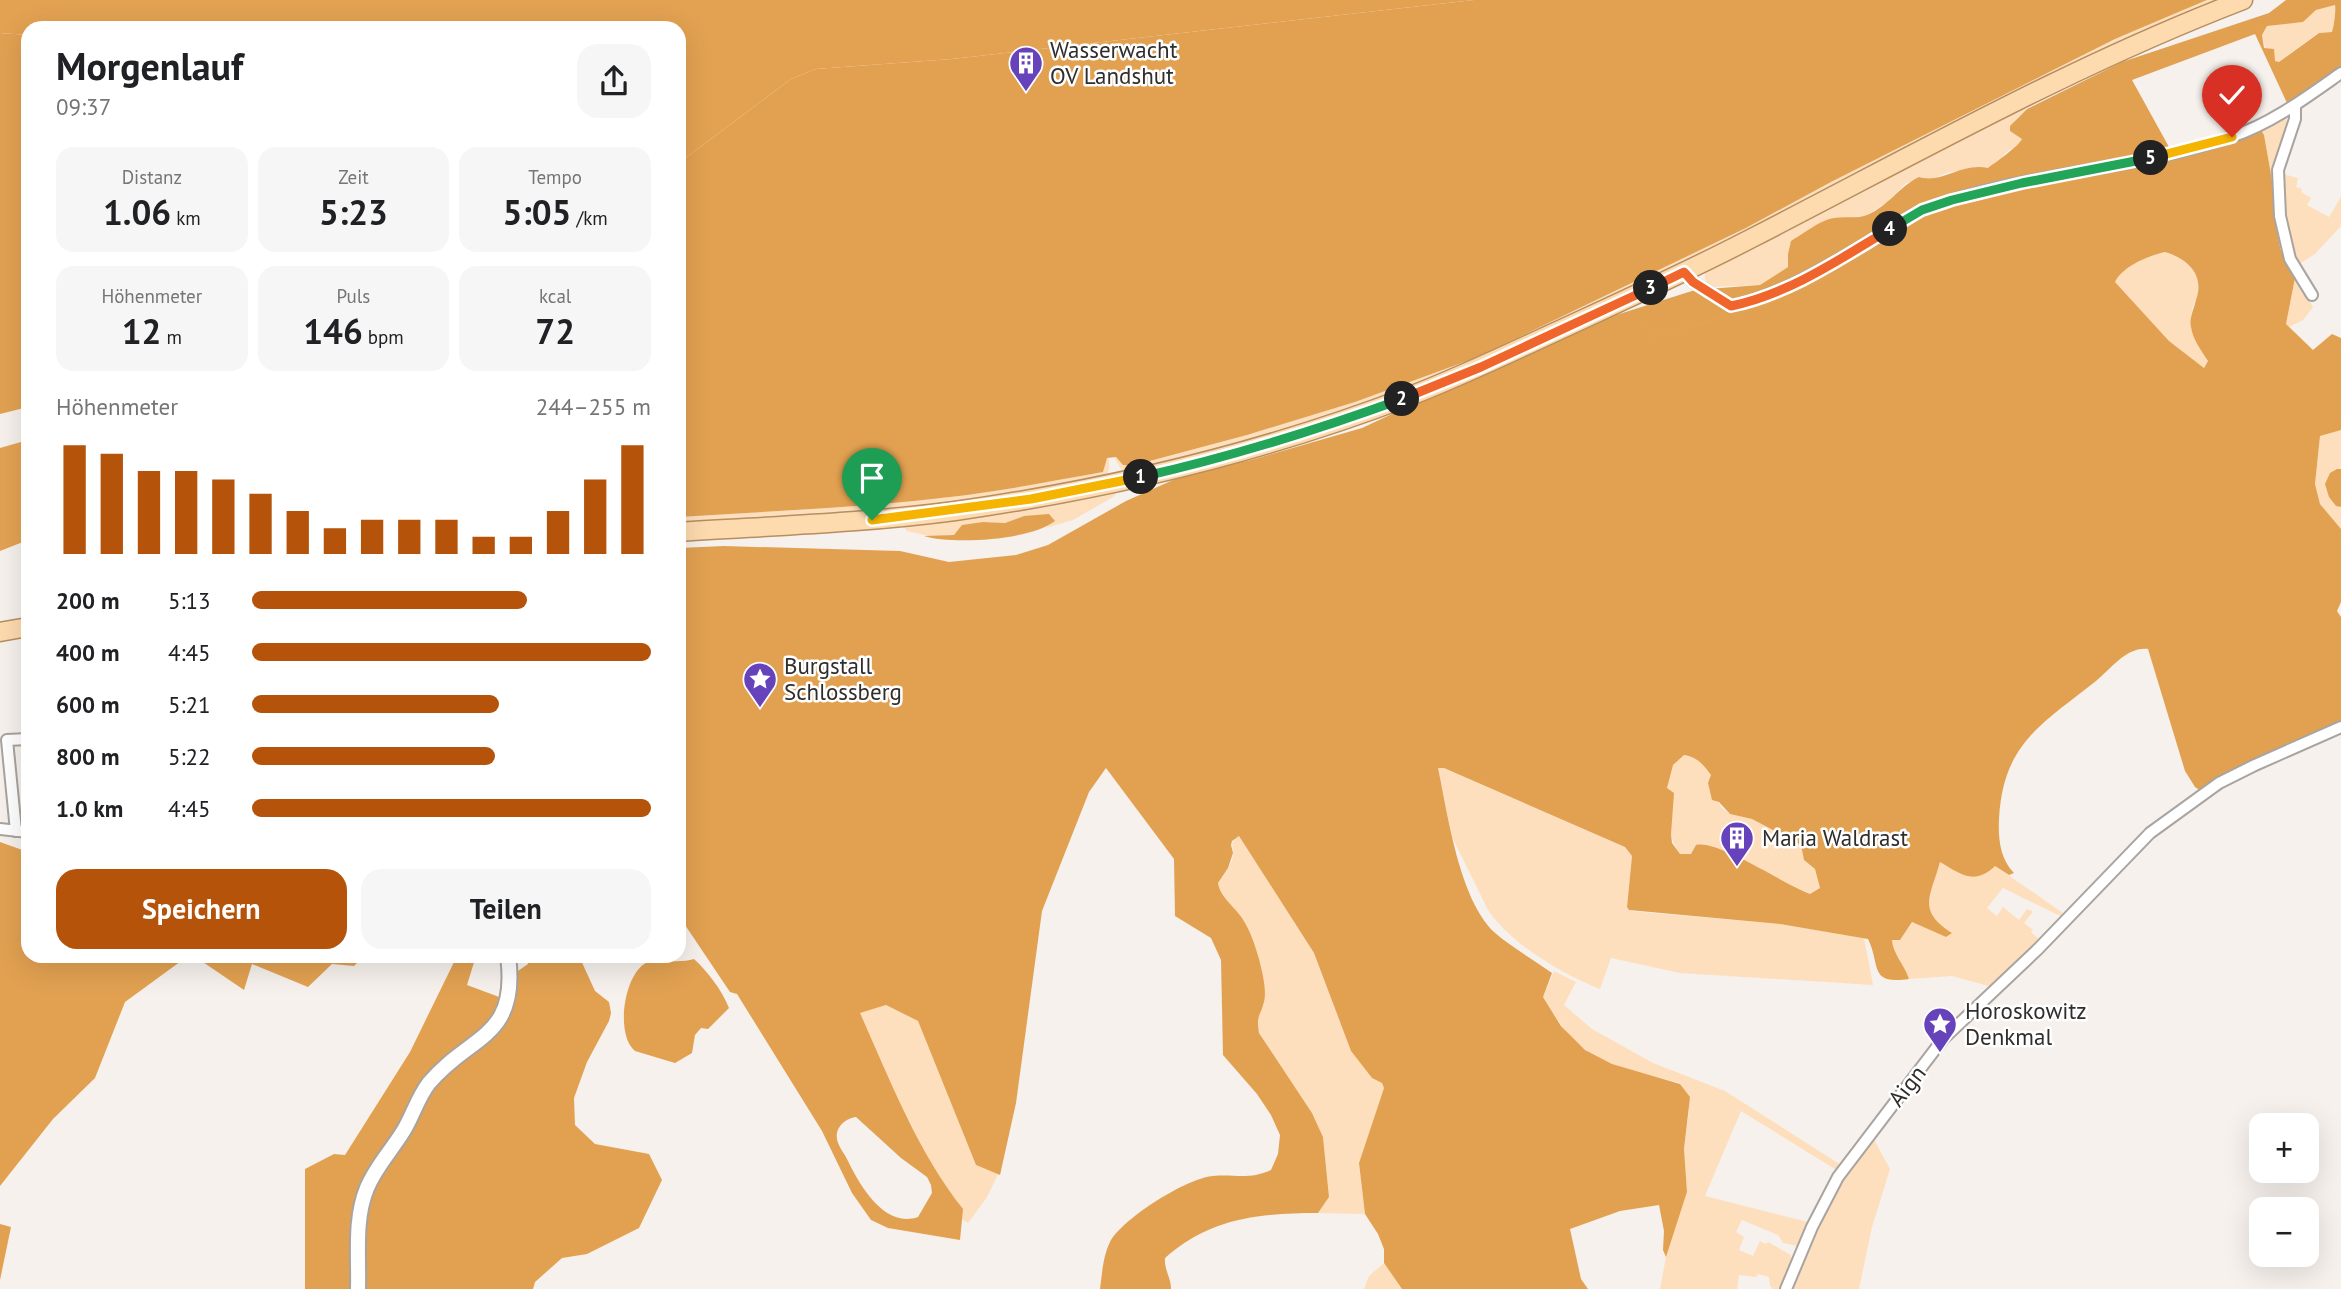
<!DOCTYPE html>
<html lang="de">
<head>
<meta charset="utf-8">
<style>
  body { margin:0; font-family:"PT Sans",sans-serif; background:#f6f6f6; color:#202124; height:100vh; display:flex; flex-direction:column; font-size:26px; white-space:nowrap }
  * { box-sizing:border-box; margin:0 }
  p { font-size:23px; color:#757577 }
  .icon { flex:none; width:38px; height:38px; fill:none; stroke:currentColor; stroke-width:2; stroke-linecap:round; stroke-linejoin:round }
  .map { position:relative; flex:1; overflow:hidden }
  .side { position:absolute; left:21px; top:21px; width:665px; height:942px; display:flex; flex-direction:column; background:#fff; border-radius:21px; box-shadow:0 7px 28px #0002 }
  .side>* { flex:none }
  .buttons { position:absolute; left:2249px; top:1113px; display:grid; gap:14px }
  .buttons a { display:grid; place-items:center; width:70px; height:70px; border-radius:14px; background:#fff; box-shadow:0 7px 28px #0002; font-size:35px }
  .pin { position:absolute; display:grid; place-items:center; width:60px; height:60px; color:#fff; margin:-72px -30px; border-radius:50% 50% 50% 0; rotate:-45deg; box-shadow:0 0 7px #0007 }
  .pin .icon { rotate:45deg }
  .km { position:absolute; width:35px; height:35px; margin:-18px; border-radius:50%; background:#222; color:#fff; font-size:19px; line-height:35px; text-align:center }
  .round { display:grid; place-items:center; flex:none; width:74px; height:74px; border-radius:21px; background:#f6f6f6 }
  .summary { display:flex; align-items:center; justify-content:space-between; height:119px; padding:0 35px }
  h1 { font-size:38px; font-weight:700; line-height:52px }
  .stats { display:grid; grid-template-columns:repeat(3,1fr); gap:10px; height:119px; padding:7px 35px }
  .stats div { display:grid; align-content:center; border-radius:18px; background:#f6f6f6; text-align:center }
  .stats b { font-size:35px; font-weight:700 }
  .stats small { font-size:19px; font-weight:400 }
  .stats p { font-size:19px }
  .chart { height:196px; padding:14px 35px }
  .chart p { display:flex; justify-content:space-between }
  .chart svg { width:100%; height:126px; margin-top:7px; stroke:#b45309; stroke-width:6 }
  .button { display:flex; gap:14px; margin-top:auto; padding:14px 35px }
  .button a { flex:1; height:80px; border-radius:21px; background:#b45309; color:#fff; font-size:28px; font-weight:700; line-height:80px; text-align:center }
  .button a+a { background:#f6f6f6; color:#202124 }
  ul { padding:0 35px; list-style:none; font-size:23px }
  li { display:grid; grid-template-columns:112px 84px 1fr; align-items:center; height:52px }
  li i { height:18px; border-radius:9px; background:#b45309 }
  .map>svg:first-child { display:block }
  .green { fill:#fddfbd }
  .forest { fill:#e2a151; fill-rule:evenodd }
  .water { fill:#e3a252 }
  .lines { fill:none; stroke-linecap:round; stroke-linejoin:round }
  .stream { stroke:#e3a252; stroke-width:2.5 }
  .minor-casing { stroke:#a9a49f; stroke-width:14 }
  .tertiary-casing { stroke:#a9a49f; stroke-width:18 }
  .primary-casing { stroke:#b68e5f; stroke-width:21 }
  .minor { stroke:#fff; stroke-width:10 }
  .tertiary { stroke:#fff; stroke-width:14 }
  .primary { stroke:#fedaaf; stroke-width:18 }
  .split-1-casing { stroke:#fff; stroke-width:14 }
  .split-2-casing { stroke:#fff; stroke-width:14 }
  .split-3-casing { stroke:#fff; stroke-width:14 }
  .split-4-casing { stroke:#fff; stroke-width:14 }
  .split-5-casing { stroke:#fff; stroke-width:14 }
  .split-6-casing { stroke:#fff; stroke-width:14 }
  .split-1 { stroke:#f5b400; stroke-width:9 }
  .split-2 { stroke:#22a559; stroke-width:9 }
  .split-3 { stroke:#f0652b; stroke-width:9 }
  .split-4 { stroke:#f0652b; stroke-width:9 }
  .split-5 { stroke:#22a559; stroke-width:9 }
  .split-6 { stroke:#f5b400; stroke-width:9 }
  .labels { text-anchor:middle; stroke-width:5; stroke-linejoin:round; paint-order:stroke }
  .poi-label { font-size:23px; fill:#302e2c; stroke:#fff; text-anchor:start }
  .street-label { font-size:23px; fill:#302e2c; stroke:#fff }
</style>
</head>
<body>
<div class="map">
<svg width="2341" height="1289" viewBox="0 0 2341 1289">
  <rect width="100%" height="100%" fill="#f6f1ec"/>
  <!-- green -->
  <g class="green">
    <polygon points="2207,0 2226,0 1480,363 1305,427 1131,472 1121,469 1114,457 1131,466 1247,435 1355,402 1478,357 1746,228 1831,182 2115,39"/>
    <path d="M2335 5C2336 12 2334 25 2332 32L2318 33 2279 62 2275 61 2265 48 2262 35 2267 26 2303 22 2316 10Z"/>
    <path d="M2027 109 2016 119 2010 131 2023 139 2018 146 2009 150 1988 169 1949 172 1930 180 1906 183 1887 202 1867 215 1851 218H1833L1788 254V267L1760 285 1711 287C1705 281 1703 278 1706 270L2017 110Z"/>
    <polygon points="2281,119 2286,119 2289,129 2272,180 2264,135 2261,130"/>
    <path d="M2283 174 2298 178 2296 187 2302 189 2301 192 2311 198 2307 205 2329 217 2341 197V226L2315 254 2301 263C2284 245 2280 198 2283 174Z"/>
    <path d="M2165 252C2185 259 2202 271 2198 294 2197 300 2193 305 2192 310 2189 329 2199 346 2208 361L2204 368 2169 341 2115 282C2123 266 2148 256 2165 252Z"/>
    <polygon points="2295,278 2313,307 2303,320 2289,327 2286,324"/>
    <polygon points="2336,430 2341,430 2341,469 2337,469 2336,506 2341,507 2341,529 2320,504 2315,484 2320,436"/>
    <path d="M1106 458H1108C1111 469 1109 475 1098 480L951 504 870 512 679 524V517C769 511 860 508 950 497 1001 491 1052 481 1103 472Z"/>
    <polygon points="1113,490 1117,493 1113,497 1073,520 1046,528 1055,521 1024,516 1005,523 983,522 954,535 933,537 907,531 903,526 903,523"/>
    <path d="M1683 755C1698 757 1703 764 1711 775L1709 789 1722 808 1730 814 1752 819 1801 845 1804 860 1815 869 1820 888 1810 894 1792 888 1729 853 1680 854C1666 836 1663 789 1672 767 1674 762 1679 759 1683 755Z"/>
    <path d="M1438 768H1444L1625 847 1632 856 1627 907 1631 911 1780 924 1864 938 1873 985 1680 973 1611 958 1600 989C1562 974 1511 944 1488 910L1452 837Z"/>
    <path d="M1239 836 1314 953 1351 1051 1372 1078 1382 1083 1384 1088 1359 1163 1365 1214 1318 1213 1329 1197 1323 1137 1312 1113 1259 1033 1256 1018 1264 1004 1233 907 1219 892 1218 883C1224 875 1231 866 1233 856 1234 845 1228 843 1239 836Z"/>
    <path d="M1940 862 1950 868 1995 866 2063 913 2061 916 2056 914 2003 888 1987 908 1997 916 2003 907 2019 920 2027 909 2032 911V913L2024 923 2033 930 2031 932 2039 939 1992 987 1952 976 1909 979C1904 964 1893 954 1892 939L1900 940 1912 922 1946 937 1951 932C1946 930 1940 927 1936 923 1920 907 1936 879 1940 862Z"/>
    <path d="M1554 971 1576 982 1564 1005 1592 1029 1653 1063 1725 1091 1841 1165 1838 1171 1741 1111 1705 1196 1808 1222 1798 1246 1783 1243 1778 1235 1742 1220 1736 1232 1744 1237 1739 1250 1753 1256 1760 1241 1766 1244 1768 1242 1791 1255V1267L1782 1289H1773L1770 1286 1769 1277 1758 1274 1756 1277 1739 1275 1737 1289H1660L1666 1257 1687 1192 1684 1149 1689 1111 1680 1083C1650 1075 1608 1069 1583 1048 1566 1034 1555 1016 1543 997Z"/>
    <path d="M886 1005 918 1021 976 1165 998 1174 987 1197 968 1223 962 1219V1209C917 1151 889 1080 859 1013Z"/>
    <polygon points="1873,1138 1890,1169 1872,1227 1859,1289 1790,1289 1818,1223 1846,1175"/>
    <polygon points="1384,1263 1402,1289 1364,1289 1369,1276"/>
  </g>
  <!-- forest -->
  <g class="forest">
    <path d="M1474 0H2207L2115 39 1831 182 1746 228 1478 357 1355 402 1247 435 1131 466 1123 465 1116 457 1107 458 1103 472C1052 481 1002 491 950 497 860 508 769 511 679 517V163L791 79 816 69 952 59Z"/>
    <path d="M2286 0H2341V69L2314 88 2287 103 2255 34 2132 80 2169 147 2261 130 2264 135 2272 180 2276 228 2281 251 2295 278 2286 324 2313 350 2332 334 2341 338V430L2320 436 2315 484 2320 504 2341 529V602L2337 611 2341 617V721L2238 769 2201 791 2195 787 2185 771 2148 649C2126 647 2112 668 2096 681 2042 724 2003 743 1999 819 1998 838 2000 859 2014 873L2009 875 1995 866C1974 886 1961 874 1940 862 1931 896 1916 910 1952 933L1946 937 1912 922 1900 940H1892C1893 954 1904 964 1909 979 1868 985 1881 965 1868 939L1780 924 1629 910 1627 907 1632 856 1625 847 1444 768H1438C1448 815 1459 898 1494 932 1511 947 1534 960 1552 973L1543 997 1561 1026 1585 1050 1612 1064 1680 1084 1690 1097 1684 1149 1687 1192 1666 1257 1663 1250 1664 1231 1659 1205 1620 1211 1570 1229 1581 1279 1588 1289H1402L1384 1263V1249L1378 1234 1365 1214 1359 1163 1384 1088 1382 1083 1372 1078 1351 1051 1314 953 1239 836 1232 841 1231 845 1233 853 1228 868 1218 883C1220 897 1234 906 1242 918 1250 930 1255 945 1259 959 1262 971 1267 990 1264 1002 1260 1017 1256 1015 1259 1033L1312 1113 1323 1137 1329 1197 1318 1213C1259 1213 1210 1218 1165 1258 1164 1270 1171 1277 1171 1289H1100C1102 1274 1103 1256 1110 1242 1123 1218 1187 1178 1213 1176 1236 1174 1249 1180 1271 1170L1278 1154 1280 1135 1271 1115 1257 1094 1223 1055 1221 960 1211 938 1175 916 1174 859 1106 768 1089 792 1042 911 1016 1103 1000 1175 976 1165 918 1021 886 1005 860 1013C890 1080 917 1151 963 1209L960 1240 888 1228 871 1220 852 1193 822 1131 737 994 730 992 679 916V548L724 546 900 551 949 562 1016 555 1048 545 1126 501 1182 476 1251 460 1362 428 1542 344 1613 316 1695 290 1760 285 1788 267V254L1791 241C1803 234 1820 220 1834 218 1845 216 1856 219 1867 215 1887 207 1900 186 1919 177 1942 184 1962 162 1988 168 1997 161 2018 147 2022 139L2010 131V126L2027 109 2122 62 2269 13ZM2335 5C2336 11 2334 26 2332 32L2319 33 2279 62 2275 61 2274 49 2264 48 2262 35 2267 26 2303 22 2316 10ZM2165 252C2188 259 2205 275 2196 300 2194 309 2189 318 2191 327 2193 340 2201 350 2208 361L2204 368 2169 341 2115 282C2123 266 2148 256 2165 252ZM1684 755C1697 757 1703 764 1711 775L1708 783 1712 800 1719 802 1730 814 1752 819 1801 845 1804 860 1815 869 1820 888 1810 894C1783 884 1719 840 1696 845L1691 854H1680L1672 843 1671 834 1674 793 1667 788 1673 765ZM856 1117 901 1158 927 1177 931 1185 932 1193 918 1217C884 1229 859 1184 847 1159 844 1153 838 1146 837 1139 835 1127 846 1118 856 1117Z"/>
    <polygon points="0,33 28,35 28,407 0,414"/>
    <polygon points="2337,469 2341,469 2341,507 2336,506 2329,497 2325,484 2330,473"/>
    <path d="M1049 514 1055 521C1032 540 953 545 924 536L954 535 962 525 983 522 1005 523 1024 516Z"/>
    <polygon points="0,842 28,852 28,956 188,956 125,1002 95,1078 53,1119 0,1186"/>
    <polygon points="194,956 364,956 354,966 332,964 308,987 252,964 244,990"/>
    <polygon points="457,956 476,956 467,985 510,1001 515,973 528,964 528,956 579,956 595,991 609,1002 611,1013 609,1021 587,1062 574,1098 575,1125 595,1144 649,1154 662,1180 639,1228 587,1254 562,1258 535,1282 533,1289 305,1289 305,1169 334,1154 345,1155 410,1052"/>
    <path d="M694 959C709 973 721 989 729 1008L708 1029 701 1028 695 1035 692 1053 675 1063 635 1051C615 1035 624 974 646 963 657 958 679 964 694 959Z"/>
    <polygon points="0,1224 11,1227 0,1280"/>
  </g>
  <!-- water -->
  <g class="water">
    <polygon points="0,0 1474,0 952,59 816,69 791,79 679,163 679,28 28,28 28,35 0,33"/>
    <polygon points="28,440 28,540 0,551 0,448"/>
  </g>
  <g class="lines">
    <!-- stream -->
    <g class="stream">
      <polyline points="1731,315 1769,303 1842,271"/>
      <polyline points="1646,321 1647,324"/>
      <polyline points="1651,333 1653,337 1662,334"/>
      <polyline points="1666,333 1721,318"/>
    </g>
    <!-- minor casing -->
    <g class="minor-casing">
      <g id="minor">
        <polyline points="2295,106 2295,119 2278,170 2280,216 2290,259 2312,295"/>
        <path d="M1684 272 1693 282 1731 306C1785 294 1832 263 1879 236 1894 227 1909 215 1925 209 2024 172 2132 171 2231 137 2271 124 2307 97 2341 73"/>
        <polyline points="0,829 28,832"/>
        <polyline points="16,831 7,740 28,739"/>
        <polyline points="1786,1289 1812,1227 1838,1177 1943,1039 2038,949 2150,833 2219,783 2255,765 2341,727"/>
      </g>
    </g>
    <!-- tertiary casing -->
    <g class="tertiary-casing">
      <path id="tertiary" d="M358 1289C359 1256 354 1219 367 1188 376 1166 392 1150 404 1130 413 1115 418 1097 429 1083 470 1034 519 1039 508 956"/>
    </g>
    <!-- primary casing -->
    <g class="primary-casing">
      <g id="primary">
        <path d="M679 532C771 526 864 523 955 511 1110 489 1264 452 1410 396 1454 379 1497 359 1540 339 1611 306 1683 274 1752 238 1914 155 2073 65 2243 0"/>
        <polyline points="0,632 28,627"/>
      </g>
    </g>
    <!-- minor -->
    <use href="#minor" class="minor"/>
    <!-- tertiary -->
    <use href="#tertiary" class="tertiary"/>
    <!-- primary -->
    <use href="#primary" class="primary"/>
  </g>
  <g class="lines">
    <!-- split-1 casing -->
    <g class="split-1-casing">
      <polyline id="split-1" points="872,520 1031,499 1141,477"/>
    </g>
    <!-- split-2 casing -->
    <g class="split-2-casing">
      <path id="split-2" d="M1141 477C1230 457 1317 430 1402 399"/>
    </g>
    <!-- split-3 casing -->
    <g class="split-3-casing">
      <polyline id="split-3" points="1402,399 1481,367 1651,288"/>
    </g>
    <!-- split-4 casing -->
    <g class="split-4-casing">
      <path id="split-4" d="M1651 288 1684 272 1693 282 1731 306C1789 294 1840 259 1890 229"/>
    </g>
    <!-- split-5 casing -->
    <g class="split-5-casing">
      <polyline id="split-5" points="1890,229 1922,210 1952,200 2022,183 2151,158"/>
    </g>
    <!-- split-6 casing -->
    <g class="split-6-casing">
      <polyline id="split-6" points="2151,158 2232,137"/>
    </g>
    <!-- split-1 -->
    <use href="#split-1" class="split-1"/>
    <!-- split-2 -->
    <use href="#split-2" class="split-2"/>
    <!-- split-3 -->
    <use href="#split-3" class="split-3"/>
    <!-- split-4 -->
    <use href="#split-4" class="split-4"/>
    <!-- split-5 -->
    <use href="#split-5" class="split-5"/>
    <!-- split-6 -->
    <use href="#split-6" class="split-6"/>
  </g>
  <!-- icons -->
  <defs>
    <g id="building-pin" transform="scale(1.75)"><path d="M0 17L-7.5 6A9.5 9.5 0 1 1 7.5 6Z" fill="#6743bb" stroke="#fff"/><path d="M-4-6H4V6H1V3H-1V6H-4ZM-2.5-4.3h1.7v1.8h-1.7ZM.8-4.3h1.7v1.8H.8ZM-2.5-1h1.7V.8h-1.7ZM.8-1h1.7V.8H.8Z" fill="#fff"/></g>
    <g id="sight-pin" transform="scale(1.75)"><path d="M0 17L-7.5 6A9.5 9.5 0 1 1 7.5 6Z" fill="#6743bb" stroke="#fff"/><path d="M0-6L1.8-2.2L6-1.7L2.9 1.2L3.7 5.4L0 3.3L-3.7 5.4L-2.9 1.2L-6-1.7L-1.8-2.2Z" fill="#fff"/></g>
  </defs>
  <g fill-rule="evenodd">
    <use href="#building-pin" x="1026" y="63"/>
    <use href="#sight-pin" x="760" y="679"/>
    <use href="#building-pin" x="1737" y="838"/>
    <use href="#sight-pin" x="1940" y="1024"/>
  </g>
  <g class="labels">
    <!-- poi labels -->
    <g class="poi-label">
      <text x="1050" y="58">Wasserwacht<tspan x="1050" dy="26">OV Landshut</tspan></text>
      <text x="784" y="674">Burgstall<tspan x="784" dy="26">Schlossberg</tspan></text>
      <text x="1762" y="846">Maria Waldrast</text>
      <text x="1965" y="1019">Horoskowitz<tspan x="1965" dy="26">Denkmal</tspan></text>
    </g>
    <!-- street labels -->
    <g class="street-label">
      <text transform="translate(1907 1086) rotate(-52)" y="8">Aign</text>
    </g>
  </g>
</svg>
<div class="buttons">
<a>+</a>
<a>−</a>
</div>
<div class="pin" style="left:872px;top:520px;background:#1e9e55"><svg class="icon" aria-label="arrive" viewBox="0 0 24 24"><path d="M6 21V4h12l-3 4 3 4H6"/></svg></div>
<div class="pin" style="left:2232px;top:137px;background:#d93025"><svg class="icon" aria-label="check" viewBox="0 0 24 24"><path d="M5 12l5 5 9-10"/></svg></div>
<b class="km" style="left:1141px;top:477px">1</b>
<b class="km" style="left:1402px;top:399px">2</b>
<b class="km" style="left:1651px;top:288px">3</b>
<b class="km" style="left:1890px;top:229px">4</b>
<b class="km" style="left:2151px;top:158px">5</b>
<section class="side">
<div class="summary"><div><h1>Morgenlauf</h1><p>09:37</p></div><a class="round"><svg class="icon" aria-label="share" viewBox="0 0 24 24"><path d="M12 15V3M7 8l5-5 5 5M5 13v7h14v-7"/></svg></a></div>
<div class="stats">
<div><p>Distanz</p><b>1.06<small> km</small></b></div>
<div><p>Zeit</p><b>5:23</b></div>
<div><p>Tempo</p><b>5:05<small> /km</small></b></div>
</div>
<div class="stats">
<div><p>Höhenmeter</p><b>12<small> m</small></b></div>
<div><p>Puls</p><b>146<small> bpm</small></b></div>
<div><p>kcal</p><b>72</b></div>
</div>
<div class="chart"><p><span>Höhenmeter</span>244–255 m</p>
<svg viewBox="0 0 160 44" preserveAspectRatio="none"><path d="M5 44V6M15 44V9M25 44V15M35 44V15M45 44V18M55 44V23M65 44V29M75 44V35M85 44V32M95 44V32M105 44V32M115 44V38M125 44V38M135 44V29M145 44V18M155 44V6"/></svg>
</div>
<ul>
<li><b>200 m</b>5:13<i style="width:69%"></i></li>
<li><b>400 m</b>4:45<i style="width:100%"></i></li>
<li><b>600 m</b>5:21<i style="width:62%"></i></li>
<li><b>800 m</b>5:22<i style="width:61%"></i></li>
<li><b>1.0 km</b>4:45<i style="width:100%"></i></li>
</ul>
<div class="button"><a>Speichern</a><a>Teilen</a></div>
</section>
</div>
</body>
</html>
